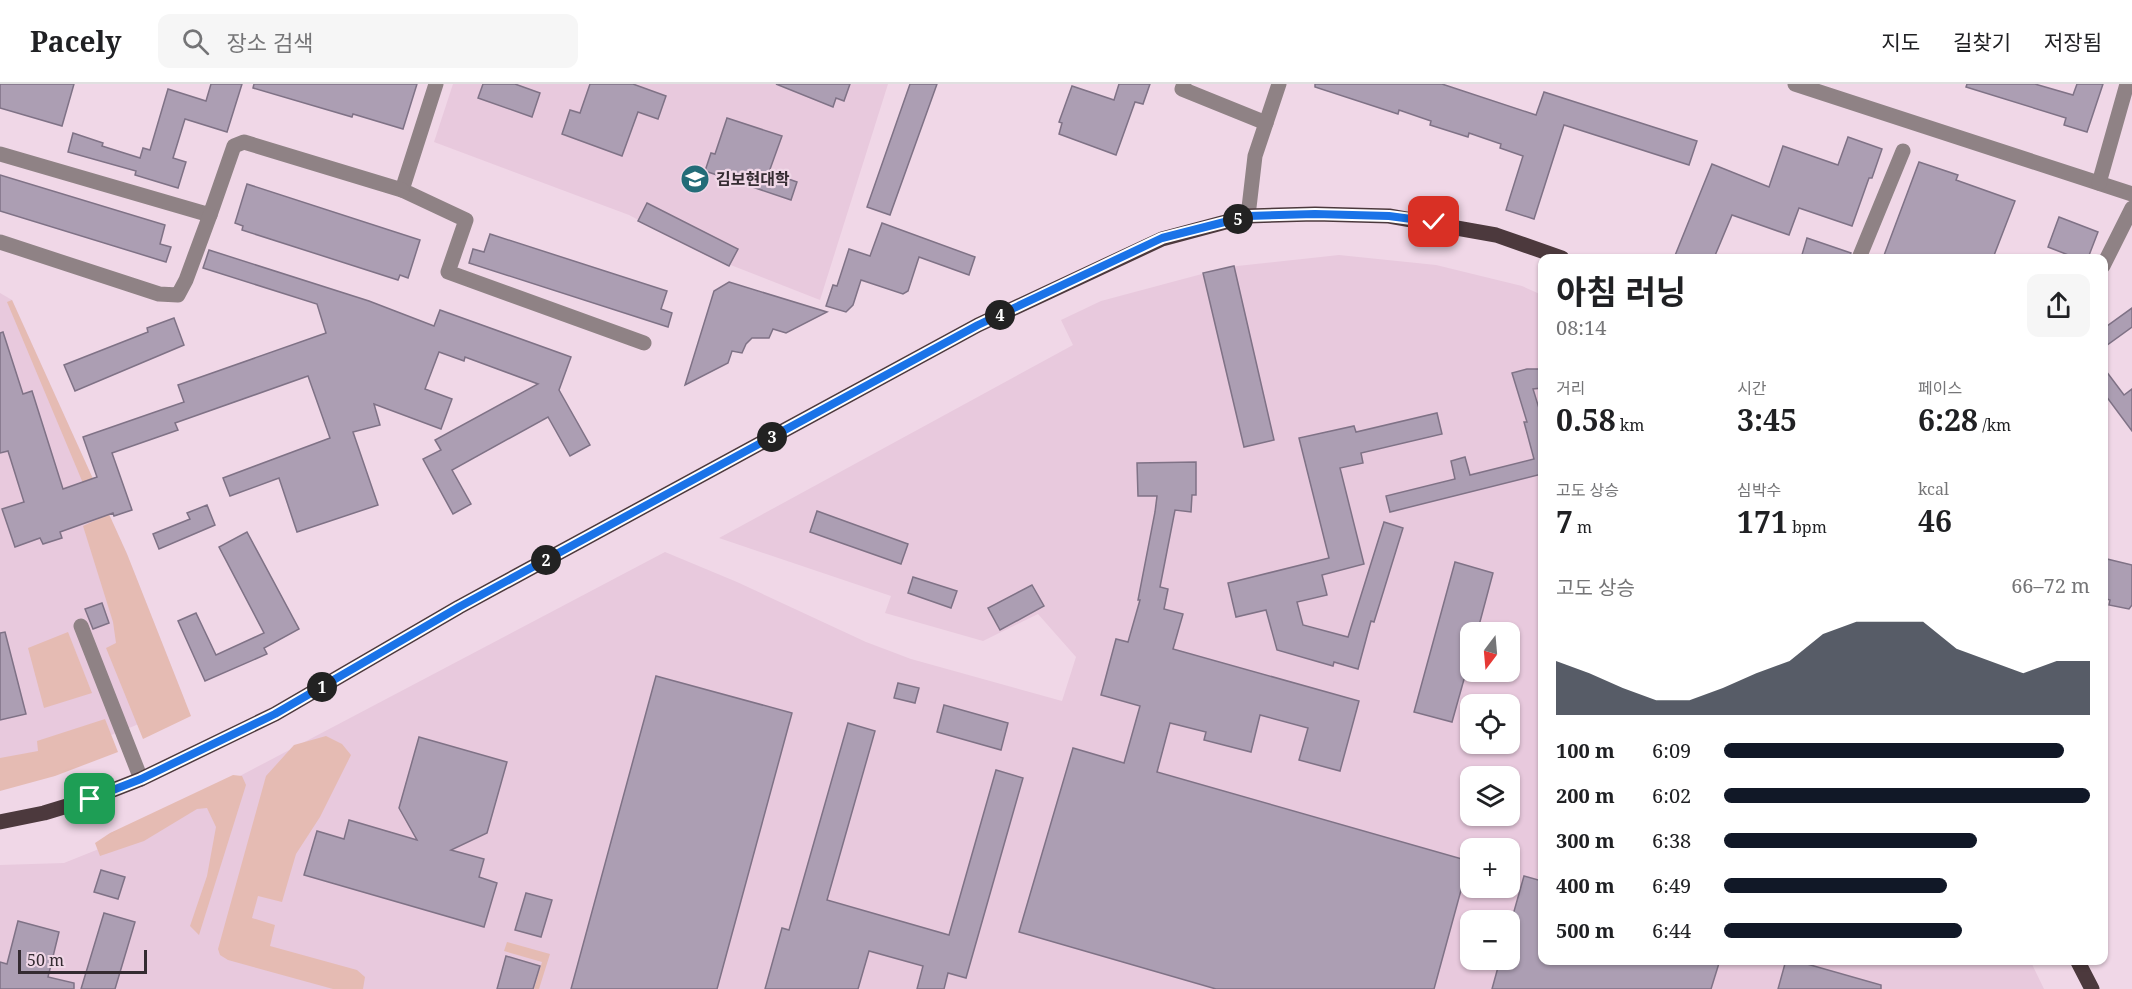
<!DOCTYPE html>
<html lang="ko">
<head>
<meta charset="utf-8">
<style>
  body { margin:0; font-family:"Noto Serif","Noto Sans KR",serif; background:#f6f6f6; color:#202124; height:100vh; display:flex; flex-direction:column; font-size:22px; white-space:nowrap }
  * { box-sizing:border-box; margin:0 }
  p { font-size:20px; color:#757577 }
  .icon { flex:none; width:33px; height:33px; fill:none; stroke:currentColor; stroke-width:2; stroke-linecap:round; stroke-linejoin:round }
  .map { position:relative; flex:1; overflow:hidden }
  .sheet { position:absolute; left:1538px; top:170px; width:570px; height:711px; display:flex; flex-direction:column; background:#fff; border-radius:12px; box-shadow:0 2px 4px #0004 }
  .sheet>* { flex:none }
  .needle { width:39px; rotate:196deg }
  .controls { position:absolute; left:1460px; top:538px; display:grid; gap:12px }
  .controls a { display:grid; place-items:center; width:60px; height:60px; border-radius:12px; background:#fff; box-shadow:0 2px 4px #0004; font-size:30px }
  .scale { position:absolute; left:18px; bottom:15px; width:129px; box-sizing:border-box; padding-left:6px; border:3px solid #342b31; border-top:0; font-size:16px; line-height:21px; white-space:nowrap; color:#342b31; -webkit-text-stroke:4px #f0d7e7; paint-order:stroke }
  .pin { position:absolute; display:grid; place-items:center; width:51px; height:51px; color:#fff; margin:-26px; border-radius:12px; box-shadow:0 3px 9px #0006 }
  .km { position:absolute; width:30px; height:30px; margin:-15px; border-radius:50%; background:#222; color:#fff; font-size:16px; line-height:30px; text-align:center }
  .round { display:grid; place-items:center; flex:none; width:63px; height:63px; border-radius:12px; background:#f6f6f6 }
  .overview { display:flex; align-items:center; justify-content:space-between; height:102px; padding:0 18px }
  h1 { font-size:33px; font-weight:700; line-height:45px }
  .stats { display:grid; grid-template-columns:repeat(3,1fr); gap:9px; height:102px; padding:6px 18px }
  .stats div { display:grid; align-content:center }
  .stats b { font-size:30px; font-weight:700 }
  .stats small { font-size:16px; font-weight:400 }
  .stats p { font-size:16px }
  .chart { height:168px; padding:12px 18px }
  .chart p { display:flex; justify-content:space-between }
  .chart svg { width:100%; height:108px; margin-top:6px; fill:#111827; opacity:.7 }
  ul { padding:0 18px; list-style:none; font-size:20px }
  li { display:grid; grid-template-columns:96px 72px 1fr; align-items:center; height:45px }
  li i { height:15px; border-radius:8px; background:#111827 }
  header { display:flex; align-items:center; gap:36px; box-sizing:border-box; height:84px; padding:0 30px; background:#fff; border-bottom:2px solid #e0e0e0 }
  header strong { font-size:28px }
  nav { display:flex; gap:33px; margin-inline-start:auto; font-size:21px }
  .search { width:420px; height:54px; background:#f6f6f6; display:flex; align-items:center; gap:15px; box-sizing:border-box; padding:0 21px; border-radius:12px; color:#757577; font-size:22px }
  .map>svg:first-child { display:block }
  .built { fill:#e8c9dd; fill-rule:evenodd }
  .green { fill:#e5bbb3 }
  .building { fill:#ac9eb3; stroke:#7f7286; stroke-width:1.5 }
  .lines { fill:none; stroke-linecap:round; stroke-linejoin:round }
  .minor { stroke:#8f8285; stroke-width:15 }
  .major { stroke:#4c393d; stroke-width:15 }
  .route-casing { stroke:#fff; stroke-width:12 }
  .route { stroke:#1a73e8; stroke-width:8 }
  .labels { text-anchor:middle; stroke-width:4.5; stroke-linejoin:round; paint-order:stroke }
  .poi-label { font-size:16px; font-weight:bold; fill:#342b31; stroke:#f0d7e7; text-anchor:start }
</style>
</head>
<body>
<header>
<strong>Pacely</strong>
<div class="search"><svg class="icon" aria-label="search" viewBox="0 0 24 24"><circle cx="10" cy="10" r="6"/><path d="M15 15l6 6"/></svg>장소 검색</div>
<nav><a>지도</a><a>길찾기</a><a>저장됨</a></nav>
</header>
<div class="map">
<svg width="2132" height="905" viewBox="0 0 2132 905">
  <rect width="100%" height="100%" fill="#f0d7e7"/>
  <!-- built -->
  <g class="built">
    <polygon points="453,0 888,0 820,216 705,171 629,131 434,58"/>
    <path d="M1339 171 1436 181 1522 202 1542 211V876H2030L2044 905H0V781L64 779 109 761 665 468 737 498 866 558 911 575 1062 617 1076 573 1038 530 983 557 885 529 891 512 719 454 1073 261 1061 236 1101 217 1228 183ZM1470 549H1509V588H1470ZM1470 621H1509V660H1470ZM1470 693H1509V732H1470ZM1470 765H1509V804H1470ZM1470 837H1509V876H1470Z"/>
    <polygon points="0,209 12,216 127,470 185,617 134,642 86,661 0,685"/>
  </g>
  <!-- green -->
  <g class="green">
    <polygon points="12,216 127,470 191,632 143,655 106,564 116,559 113,538 83,442 98,435 7,218"/>
    <polygon points="68,548 92,609 44,624 28,564"/>
    <polygon points="105,635 118,668 55,692 0,707 0,674 38,667 37,657"/>
    <polygon points="326,652 342,660 351,671 320,733 296,770 282,818 258,812 252,834 275,841 270,862 357,886 365,893 363,905 333,905 228,876 220,871 218,865 266,692 294,661"/>
    <polygon points="233,691 242,692 246,701 199,851 190,842 207,792 216,743 207,724 197,725 144,757 100,772 95,759 110,749"/>
    <polygon points="507,858 550,870 539,905 534,905 542,878 504,867"/>
  </g>
  <!-- building -->
  <g class="building">
    <polygon points="0,0 74,0 62,42 0,24"/>
    <polygon points="211,0 242,0 227,48 185,35 173,74 186,78 178,104 135,91 136,87 68,68 73,49 103,59 102,62 140,74 143,64 150,66 168,5 206,17"/>
    <polygon points="254,0 417,0 403,45 353,30 352,33 253,4"/>
    <polygon points="483,0 515,0 540,9 532,33 478,14"/>
    <polygon points="590,0 633,0 666,12 658,35 638,28 622,72 562,50 570,26 580,29"/>
    <polygon points="776,0 850,0 844,17 836,14 833,23"/>
    <polygon points="910,0 937,0 890,131 867,123"/>
    <polygon points="1119,0 1150,0 1143,20 1135,18 1116,71 1059,50 1062,39 1059,38 1072,2 1114,16"/>
    <polygon points="1315,0 1442,0 1536,31 1544,8 1697,57 1689,81 1564,41 1534,135 1506,126 1523,72 1500,64 1501,60 1469,49 1468,53 1430,41 1431,37 1399,26 1398,30 1315,3"/>
    <polygon points="1967,0 2035,0 2073,11 2077,0 2103,0 2087,48 2064,41 2066,34 1966,3"/>
    <polygon points="727,34 782,52 769,88 797,98 791,116 705,87 711,69 715,70"/>
    <polygon points="1848,53 1882,65 1872,94 1869,94 1852,142 1799,124 1789,151 1732,131 1714,174 1674,174 1712,80 1769,103 1783,62 1838,81"/>
    <polygon points="1919,78 1958,91 1956,96 2015,117 1993,174 1883,174"/>
    <polygon points="0,91 165,141 160,160 171,163 166,178 0,127"/>
    <polygon points="247,100 420,156 408,194 400,191 398,196 242,146 243,142 235,139"/>
    <polygon points="647,119 738,165 729,182 638,137"/>
    <polygon points="2059,133 2098,148 2088,174 2076,174 2048,163"/>
    <polygon points="882,139 975,173 969,191 919,173 908,207 903,210 861,196 853,221 846,228 826,222 833,201 837,202 849,165 870,172"/>
    <polygon points="490,150 667,207 661,225 672,229 668,243 469,179 473,165 484,168"/>
    <polygon points="1807,154 1851,169 1849,174 1801,174"/>
    <polygon points="209,166 369,217 434,242 440,226 571,273 559,306 590,361 570,372 548,333 452,386 471,420 453,430 423,375 441,366 435,356 538,300 465,273 464,277 439,268 425,305 452,315 441,345 374,320 380,341 353,348 378,421 297,448 279,394 230,412 223,394 330,354 308,292 175,339 178,346 112,369 132,426 114,432 113,429 60,448 62,454 43,460 40,454 15,463 2,425 24,418 8,367 0,369 0,249 3,248 23,310 32,307 63,405 97,393 83,353 184,318 178,301 326,249 317,220 203,184"/>
    <polygon points="1234,182 1274,356 1244,363 1203,189"/>
    <polygon points="729,198 827,228 786,249 773,245 769,254 752,254 746,260 742,269 732,267 728,279 685,301 714,207"/>
    <polygon points="2132,224 2132,243 2103,264 2103,245"/>
    <polygon points="174,234 184,261 75,307 64,281 148,248 147,244"/>
    <polygon points="2103,283 2124,311 2132,305 2132,347 2103,308"/>
    <polygon points="1527,285 1542,285 1542,304 1533,305 1542,334 1542,390 1390,428 1386,412 1455,395 1451,377 1465,373 1470,391 1534,375 1524,338 1527,338 1512,289"/>
    <polygon points="1437,329 1442,350 1361,369 1363,379 1340,384 1364,480 1322,491 1327,511 1297,518 1303,541 1348,553 1384,438 1403,444 1374,538 1371,537 1358,585 1334,578 1333,582 1277,566 1266,526 1236,533 1228,499 1329,474 1299,354 1354,342 1356,348"/>
    <polygon points="1196,378 1196,411 1192,411 1191,428 1175,426 1160,503 1168,505 1164,525 1183,530 1173,565 1359,617 1340,687 1299,676 1308,644 1260,631 1251,668 1204,656 1206,648 1170,639 1157,688 1469,777 1434,905 1216,905 1019,848 1073,664 1124,679 1140,622 1101,611 1116,555 1128,558 1140,516 1138,516 1155,428 1157,412 1138,412 1137,379"/>
    <polygon points="207,421 215,441 159,465 153,450 190,435 187,429"/>
    <polygon points="817,427 908,460 901,480 810,448"/>
    <polygon points="247,448 299,545 264,564 267,570 205,597 178,537 196,529 216,571 264,549 219,463"/>
    <polygon points="2103,474 2132,481 2132,521 2129,525 2109,521 2110,516 2103,514"/>
    <polygon points="1455,478 1493,489 1477,549 1470,549 1470,574 1452,638 1414,628"/>
    <polygon points="913,493 957,507 951,524 908,509"/>
    <polygon points="1032,501 1044,522 1000,546 988,524"/>
    <polygon points="102,519 109,539 93,545 85,525"/>
    <polygon points="5,548 26,630 0,636 0,549"/>
    <polygon points="656,592 792,629 717,905 571,905"/>
    <polygon points="898,599 919,604 915,619 894,614"/>
    <polygon points="944,621 1008,639 1001,666 937,648"/>
    <polygon points="848,639 875,647 827,816 949,851 996,686 1023,694 966,894 948,889 944,905 917,905 923,882 869,867 858,905 765,905 782,844 789,846"/>
    <polygon points="419,653 507,678 487,749 451,766 484,775 479,793 497,799 484,843 304,791 317,747 344,755 349,736 417,756 399,724"/>
    <polygon points="101,786 125,793 118,815 94,808"/>
    <polygon points="1524,792 1542,797 1542,876 1720,876 1711,905 1492,905 1500,876 1509,876 1509,845"/>
    <polygon points="526,809 552,816 541,853 515,846"/>
    <polygon points="104,829 135,838 115,905 81,905"/>
    <polygon points="18,837 59,848 48,893 74,899 74,905 0,905 0,878 7,880"/>
    <polygon points="506,872 540,882 533,905 497,905"/>
    <polygon points="1786,876 1793,876 1881,901 1881,905 1778,905"/>
  </g>
  <g class="lines">
    <!-- minor -->
    <g class="minor">
      <polyline points="436,0 402,106 466,136 448,188 644,259"/>
      <polyline points="1184,0 1182,5 1266,39"/>
      <polyline points="1795,0 2132,110"/>
      <polyline points="0,70 210,131 234,62 244,58 402,106"/>
      <polyline points="2099,99 2127,0"/>
      <polyline points="1248,132 1255,72 1279,0"/>
      <polyline points="0,158 159,210 178,211 186,196 210,131"/>
      <polyline points="1859,174 1903,67"/>
      <polyline points="2103,182 2132,124"/>
      <polyline points="81,542 141,695"/>
    </g>
    <!-- major -->
    <g class="major">
      <polyline points="0,738 44,729 90,715 141,695 275,630 459,523 978,241 1162,155 1248,132 1315,130 1389,132 1496,151 1562,174"/>
      <polyline points="2077,876 2092,905"/>
    </g>
  </g>
  <g class="lines">
    <!-- route casing -->
    <g class="route-casing">
      <polyline id="route" points="90,715 141,695 275,630 459,523 978,241 1162,154 1248,132 1315,130 1389,132 1434,138"/>
    </g>
    <!-- route -->
    <use href="#route" class="route"/>
  </g>
  <!-- icons -->
  <defs>
    <g id="university-disc" transform="scale(1.5)"><circle r="9.5" fill="#236c78" stroke="#f0d7e7"/><path d="M0-5L7-2L0 1L-7-2ZM-4 1L0 2.5L4 1V4Q0 6-4 4Z" fill="#fff"/></g>
  </defs>
  <g fill-rule="evenodd">
    <use href="#university-disc" x="695" y="95"/>
  </g>
  <g class="labels">
    <!-- poi labels -->
    <g class="poi-label">
      <text x="716" y="101">김보현대학</text>
    </g>
  </g>
</svg>
<div class="controls">
<a><svg class="needle" viewBox="-14 -14 28 28"><path d="M0-13l5 13h-10z" fill="#e53935"/><path d="M0 13l5-13h-10z" fill="#757577"/></svg></a>
<a><svg class="icon" aria-label="locate" viewBox="0 0 24 24"><circle cx="12" cy="12" r="6"/><path d="M12 2v4M12 18v4M2 12h4M18 12h4"/></svg></a>
<a><svg class="icon" aria-label="layers" viewBox="0 0 24 24"><path d="M12 4l9 5-9 5-9-5zM3 14l9 5 9-5"/></svg></a>
<a>+</a>
<a>−</a>
</div>
<div class="scale">50 m</div>
<div class="pin" style="left:90px;top:715px;background:#1e9e55"><svg class="icon" aria-label="arrive" viewBox="0 0 24 24"><path d="M6 21V4h12l-3 4 3 4H6"/></svg></div>
<div class="pin" style="left:1434px;top:138px;background:#d93025"><svg class="icon" aria-label="check" viewBox="0 0 24 24"><path d="M5 12l5 5 9-10"/></svg></div>
<b class="km" style="left:322px;top:603px">1</b>
<b class="km" style="left:546px;top:476px">2</b>
<b class="km" style="left:772px;top:353px">3</b>
<b class="km" style="left:1000px;top:231px">4</b>
<b class="km" style="left:1238px;top:135px">5</b>
<section class="sheet">
<div class="overview"><div><h1>아침 러닝</h1><p>08:14</p></div><a class="round"><svg class="icon" aria-label="share" viewBox="0 0 24 24"><path d="M12 15V3M7 8l5-5 5 5M5 13v7h14v-7"/></svg></a></div>
<div class="stats">
<div><p>거리</p><b>0.58<small> km</small></b></div>
<div><p>시간</p><b>3:45</b></div>
<div><p>페이스</p><b>6:28<small> /km</small></b></div>
</div>
<div class="stats">
<div><p>고도 상승</p><b>7<small> m</small></b></div>
<div><p>심박수</p><b>171<small> bpm</small></b></div>
<div><p>kcal</p><b>46</b></div>
</div>
<div class="chart"><p><span>고도 상승</span>66–72 m</p>
<svg viewBox="0 0 160 44" preserveAspectRatio="none"><path d="M0 44V22L10 27L20 33L30 38L40 38L50 33L60 27L70 22L80 11L90 6L100 6L110 6L120 17L130 22L140 27L150 22L160 22V44z"/></svg>
</div>
<ul>
<li><b>100 m</b>6:09<i style="width:93%"></i></li>
<li><b>200 m</b>6:02<i style="width:100%"></i></li>
<li><b>300 m</b>6:38<i style="width:69%"></i></li>
<li><b>400 m</b>6:49<i style="width:61%"></i></li>
<li><b>500 m</b>6:44<i style="width:65%"></i></li>
</ul>
</section>
</div>
</body>
</html>
